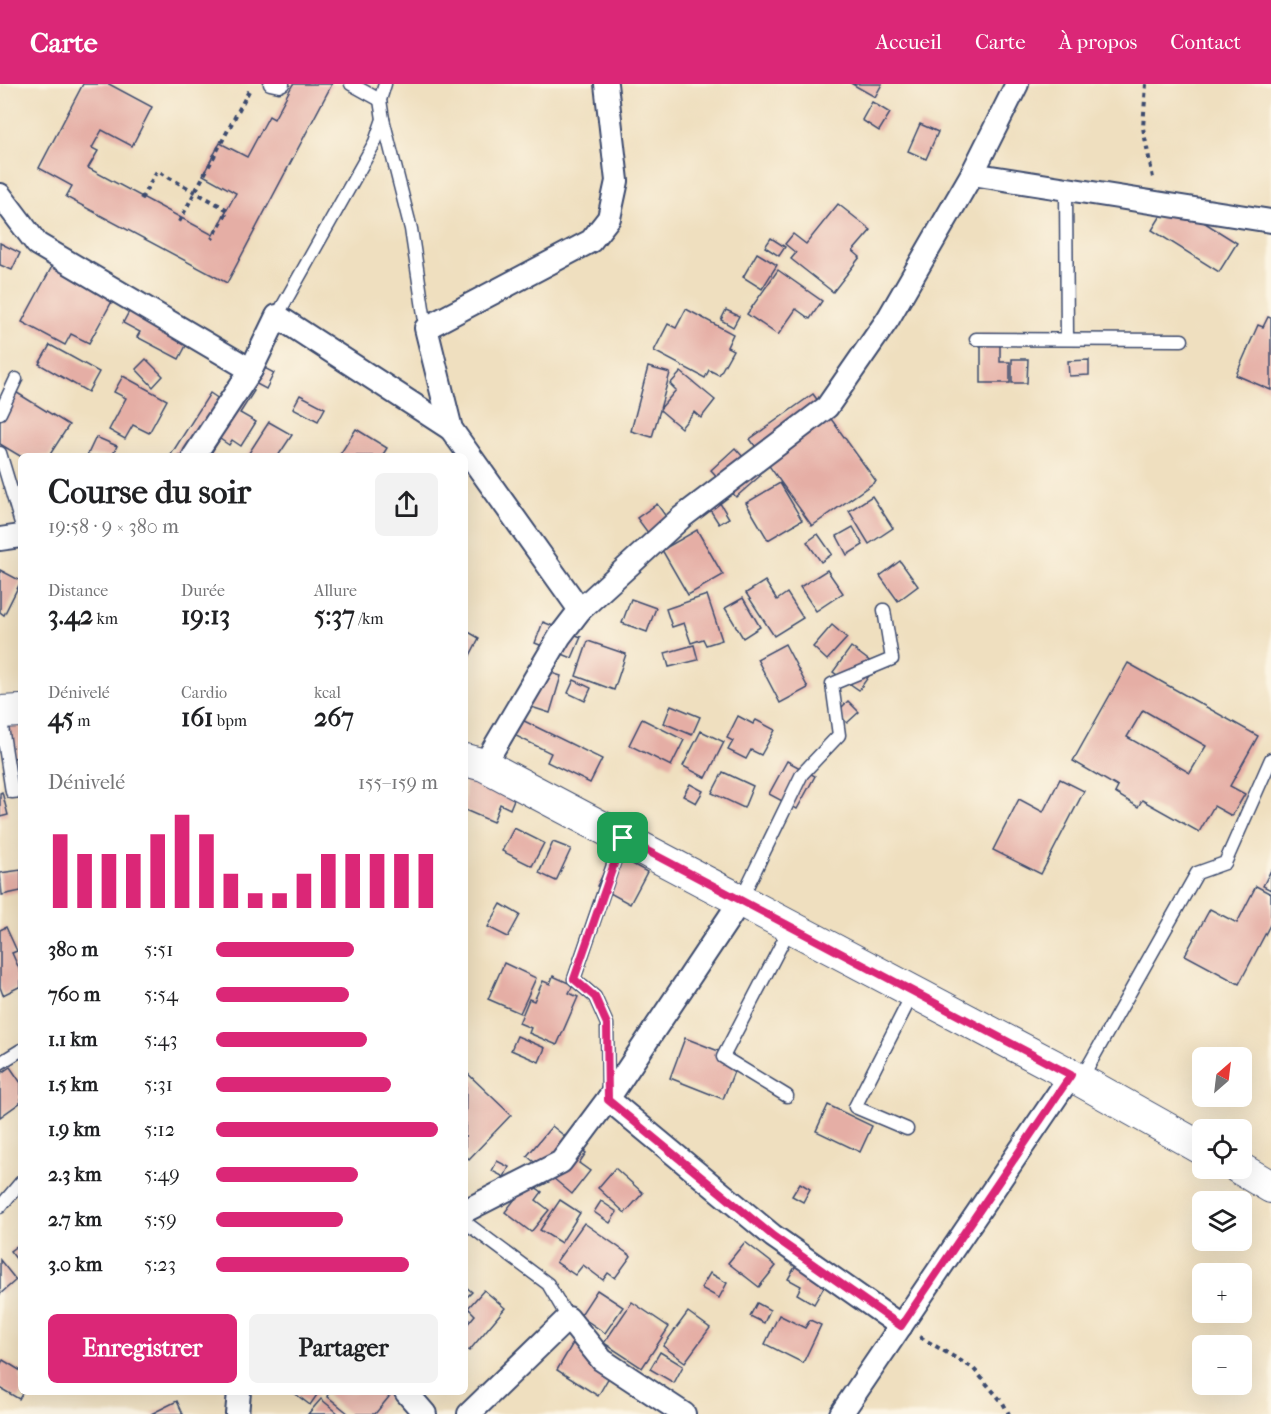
<!DOCTYPE html>
<html lang="fr">
<head>
<meta charset="utf-8">
<style>
  body { margin:0; font-family:"IM FELL French Canon",serif; background:#f2f2f2; color:#202124; height:100vh; display:flex; flex-direction:column; font-size:22px; white-space:nowrap }
  * { box-sizing:border-box; margin:0 }
  p { font-size:20px; color:#757577 }
  .icon { flex:none; width:33px; height:33px; fill:none; stroke:currentColor; stroke-width:2; stroke-linecap:round; stroke-linejoin:round }
  .map { position:relative; flex:1; overflow:hidden }
  .side { position:absolute; left:18px; top:369px; width:450px; height:942px; display:flex; flex-direction:column; background:#fff; border-radius:9px; box-shadow:0 6px 24px #0002 }
  .side>* { flex:none }
  .needle { width:39px; rotate:28deg }
  .fabs { position:absolute; left:1192px; top:963px; display:grid; gap:12px }
  .fabs a { display:grid; place-items:center; width:60px; height:60px; border-radius:9px; background:#fff; box-shadow:0 6px 24px #0002; font-size:30px }
  .pin { position:absolute; display:grid; place-items:center; width:51px; height:51px; color:#fff; margin:-26px; border-radius:12px; box-shadow:0 3px 9px #0006 }
  .round { display:grid; place-items:center; flex:none; width:63px; height:63px; border-radius:9px; background:#f2f2f2 }
  .headline { display:flex; align-items:center; justify-content:space-between; height:102px; padding:0 30px }
  h1 { font-size:33px; font-weight:700; line-height:45px }
  .figures { display:grid; grid-template-columns:repeat(3,1fr); gap:9px; height:102px; padding:6px 30px }
  .figures div { display:grid; align-content:center }
  .figures b { font-size:26px; font-weight:700 }
  .figures small { font-size:16px; font-weight:400 }
  .figures p { font-size:16px }
  .chart { height:168px; padding:12px 30px }
  .chart p { display:flex; justify-content:space-between }
  .chart svg { width:100%; height:108px; margin-top:6px; stroke:#db2777; stroke-width:6 }
  .button { display:flex; gap:12px; margin-top:auto; padding:12px 30px }
  .button a { flex:1; height:69px; border-radius:9px; background:#db2777; color:#fff; font-size:24px; font-weight:700; line-height:69px; text-align:center }
  .button a+a { background:#f2f2f2; color:#202124 }
  ul { padding:0 30px; list-style:none; font-size:20px }
  li { display:grid; grid-template-columns:96px 72px 1fr; align-items:center; height:45px }
  li i { height:15px; border-radius:8px; background:#db2777 }
  header { display:flex; align-items:center; gap:36px; box-sizing:border-box; height:84px; padding:0 30px; background:#db2777; color:#fff }
  header strong { font-size:28px }
  nav { display:flex; gap:33px; margin-inline-start:auto; font-size:21px }
  .map>svg:first-child { display:block }
  .building { fill:#e5aea5; fill-rule:evenodd }
  .lines { fill:none; stroke-linecap:round; stroke-linejoin:round }
  .lane-casing { stroke:#3b496d; stroke-width:15 }
  .street-casing { stroke:#3b496d; stroke-width:26 }
  .secondary-casing { stroke:#3b496d; stroke-width:34 }
  .path { stroke:#3b496d; stroke-width:4; stroke-dasharray:4.5 4.5; stroke-linecap:butt }
  .lane { stroke:#fff; stroke-width:12 }
  .street { stroke:#fff; stroke-width:22 }
  .secondary { stroke:#fff; stroke-width:32 }
  .route-casing { stroke:#fff; stroke-width:12 }
  .route { stroke:#db2777; stroke-width:8 }
</style>
</head>
<body>
<header>
<strong>Carte</strong>
<nav><a>Accueil</a><a>Carte</a><a>À propos</a><a>Contact</a></nav>
</header>
<div class="map">
<svg width="1271" height="1330" viewBox="0 0 1271 1330">
  <rect width="100%" height="100%" fill="#fcf5e5"/>
  <filter id="ink" filterUnits="userSpaceOnUse"><feTurbulence type="fractalNoise" baseFrequency=".0167" numOctaves="2"/><feDisplacementMap in="SourceGraphic" scale="12" xChannelSelector="R" yChannelSelector="G"/><feConvolveMatrix kernelMatrix="1 2 1 2 8 2 1 2 1" color-interpolation-filters="sRGB"/></filter>
  <filter id="wash" filterUnits="userSpaceOnUse"><feTurbulence type="fractalNoise" baseFrequency=".008" numOctaves="4" result="noise"/><feDisplacementMap in="SourceGraphic" scale="24" xChannelSelector="R" yChannelSelector="G"/><feGaussianBlur stdDeviation="1.35" result="paint"/><feColorMatrix in="noise" values="0 0 0 0 0 0 0 0 0 0 0 0 0 0 0 0 0 1.4 0 .05"/><feComposite in="paint" operator="in"/></filter>
  <g filter="url(#wash)">
    <rect width="100%" height="100%" fill="#efdfbf"/>
    <g id="blocks">
      <!-- building -->
      <g class="building">
        <polygon points="83,0 109,0 152,23 132,62 102,46 92,64 98,67 88,84 213,151 236,109 203,91 220,59 247,73 269,32 274,35 293,0 332,0 227,199 66,113 72,102 39,84"/>
        <polygon points="852,0 882,0 875,13"/>
        <polygon points="872,18 890,29 879,47 862,36"/>
        <polygon points="920,40 938,48 926,75 908,67"/>
        <polygon points="1170,117 1237,159 1219,188 1152,146"/>
        <polygon points="838,120 871,146 853,167 860,173 833,208 791,175 796,169 785,160 793,150 806,160"/>
        <polygon points="771,154 785,163 779,172 765,163"/>
        <polygon points="0,159 20,169 12,186 0,181"/>
        <polygon points="757,169 777,181 762,205 743,193"/>
        <polygon points="55,177 116,210 89,259 71,250 65,261 22,238"/>
        <polygon points="778,186 822,217 810,235 796,225 778,251 747,230"/>
        <polygon points="132,222 191,252 179,275 137,253 140,248 123,239"/>
        <polygon points="686,225 733,250 727,263 733,266 719,291 709,286 705,294 654,267 668,240 676,244"/>
        <polygon points="726,226 739,232 733,243 721,236"/>
        <polygon points="1268,233 1271,234 1271,306 1236,291 1258,241 1263,243"/>
        <polygon points="981,250 1000,250 1000,278 1010,278 1010,299 981,299"/>
        <polygon points="50,261 99,288 88,308 39,280"/>
        <polygon points="240,271 274,289 266,305 232,287"/>
        <polygon points="146,275 163,292 153,303 136,285"/>
        <polygon points="1012,275 1028,275 1027,299 1012,299"/>
        <polygon points="1089,276 1089,291 1069,292 1068,277"/>
        <polygon points="648,283 670,289 660,325 676,306 670,300 681,288 715,316 701,334 694,328 681,344 660,326 652,353 631,347"/>
        <polygon points="123,292 167,316 149,349 133,341 125,355 109,346 126,314 114,308"/>
        <polygon points="235,295 254,307 240,329 256,338 241,362 232,356 229,361 220,355 211,369 216,372 170,372 210,309 222,317"/>
        <polygon points="14,307 69,341 49,372 20,372 0,360 0,330"/>
        <polygon points="813,310 876,397 812,442 750,355"/>
        <polygon points="300,311 325,324 318,337 293,324"/>
        <polygon points="269,338 292,351 278,372 247,372"/>
        <polygon points="356,345 387,364 382,372 339,372"/>
        <polygon points="96,353 117,362 112,372 87,372"/>
        <polygon points="735,364 760,392 736,413 711,386"/>
        <polygon points="780,399 802,436 768,456 746,419"/>
        <polygon points="715,411 729,434 719,440 705,418"/>
        <polygon points="872,412 893,444 869,460 849,427"/>
        <polygon points="657,420 667,434 657,461 637,434"/>
        <polygon points="853,443 863,461 847,471 837,452"/>
        <polygon points="697,446 723,491 688,511 662,466"/>
        <polygon points="818,450 832,470 821,478 807,458"/>
        <polygon points="900,477 918,502 898,517 880,492"/>
        <polygon points="0,486 21,497 4,531 0,528"/>
        <polygon points="827,486 843,509 816,527 800,503"/>
        <polygon points="765,497 777,516 787,509 803,534 774,552 746,509"/>
        <polygon points="707,511 722,556 706,561 703,555 691,559 684,539 672,543 666,525"/>
        <polygon points="743,514 760,543 743,554 725,524"/>
        <polygon points="631,515 656,524 647,548 622,539"/>
        <polygon points="543,538 581,553 572,574 535,559"/>
        <polygon points="832,541 847,554 827,576 813,563"/>
        <polygon points="465,546 479,554 465,581"/>
        <polygon points="588,557 626,570 614,606 576,592"/>
        <polygon points="785,560 808,604 780,619 757,575"/>
        <polygon points="694,561 698,576 669,583 665,569"/>
        <polygon points="851,563 876,582 859,606 833,588"/>
        <path d="M1128 579 1258 652 1230 702 1245 710 1232 732 1214 722 1199 748 1142 716 1138 723 1115 709 1118 703 1073 677ZM1143 626 1206 662 1190 689 1127 653Z"/>
        <polygon points="533,583 561,592 550,629 522,620"/>
        <polygon points="574,596 591,604 585,617 568,609"/>
        <polygon points="848,617 859,628 847,639 837,628"/>
        <polygon points="671,621 700,633 692,651 664,639"/>
        <polygon points="738,632 753,640 756,636 775,646 761,671 751,666 746,675 728,666 733,657 727,654"/>
        <polygon points="516,633 602,675 590,699 547,678 551,669 508,648"/>
        <polygon points="642,635 684,656 671,682 629,661"/>
        <polygon points="20,641 21,673 4,675 0,643"/>
        <polygon points="701,647 724,658 706,694 683,682"/>
        <polygon points="787,677 815,692 797,725 769,710"/>
        <polygon points="465,687 517,708 510,725 500,720 493,738 465,726"/>
        <polygon points="723,688 753,702 744,724 712,709"/>
        <polygon points="1060,695 1084,707 1041,790 993,766 1019,715 1043,728"/>
        <polygon points="690,700 703,707 696,719 683,712"/>
        <polygon points="2,708 8,731 0,733 0,709"/>
        <polygon points="514,744 544,759 532,782 502,767"/>
        <polygon points="553,758 571,765 556,797 539,789"/>
        <polygon points="614,770 647,788 630,820 597,802"/>
        <polygon points="21,786 21,807 2,811 0,789"/>
        <polygon points="1271,786 1271,806 1263,802"/>
        <polygon points="1256,802 1271,810 1271,839 1239,900 1185,871 1210,825 1237,839"/>
        <polygon points="501,820 520,831 508,853 488,843"/>
        <polygon points="6,843 17,867 12,869 21,889 21,902 3,911 0,903 0,846"/>
        <polygon points="504,879 536,894 520,929 488,915"/>
        <polygon points="553,892 573,901 569,909 578,913 557,961 529,949 531,944 519,939 529,915 534,917 543,897 550,900"/>
        <polygon points="517,952 545,964 539,978 511,966"/>
        <polygon points="685,954 739,975 723,1015 670,994"/>
        <polygon points="10,983 21,999 21,1018 0,1033 0,990"/>
        <polygon points="466,988 511,1031 469,1075 465,1071"/>
        <polygon points="828,1021 872,1042 860,1068 816,1047"/>
        <polygon points="552,1042 586,1069 579,1079 590,1087 572,1110 527,1072"/>
        <polygon points="497,1077 509,1083 504,1093 492,1087"/>
        <polygon points="615,1084 643,1109 625,1129 598,1104"/>
        <polygon points="528,1098 542,1108 536,1116 549,1126 531,1148 505,1128"/>
        <polygon points="800,1099 810,1105 803,1118 792,1112"/>
        <polygon points="560,1116 580,1129 561,1159 540,1146"/>
        <polygon points="601,1117 617,1128 610,1139 594,1128"/>
        <polygon points="584,1139 631,1172 615,1194 608,1189 603,1196 583,1181 575,1191 556,1178"/>
        <polygon points="745,1158 776,1182 759,1203 728,1179"/>
        <polygon points="21,1159 21,1181 10,1167"/>
        <polygon points="0,1176 16,1196 0,1210"/>
        <polygon points="799,1176 829,1194 814,1220 797,1210 801,1202 788,1195"/>
        <polygon points="710,1189 727,1199 719,1214 701,1204"/>
        <polygon points="465,1202 472,1208 465,1215"/>
        <polygon points="484,1206 505,1224 469,1267 465,1264 465,1243 475,1231 468,1224"/>
        <polygon points="597,1206 623,1223 605,1249 580,1232"/>
        <polygon points="632,1218 669,1243 642,1284 604,1259"/>
        <polygon points="757,1219 770,1226 764,1239 750,1232"/>
        <polygon points="688,1228 710,1244 685,1278 663,1262"/>
        <polygon points="779,1231 805,1244 810,1236 821,1241 803,1279 765,1260"/>
        <polygon points="576,1254 617,1279 598,1312 557,1286"/>
        <polygon points="660,1268 683,1282 674,1299 650,1285"/>
        <polygon points="3,1276 21,1287 21,1308 23,1308 19,1315 0,1304 0,1281"/>
        <polygon points="293,1308 319,1308 310,1321"/>
        <polygon points="330,1308 393,1308 375,1330 349,1330 327,1312"/>
        <polygon points="321,1315 339,1330 308,1330"/>
        <polygon points="177,1317 183,1330 151,1330"/>
      </g>
    </g>
  </g>
  <g filter="url(#ink)">
    <use href="#blocks" fill-opacity="0" stroke="#3b496d" stroke-width="1.5"/>
    <g class="lines">
      <!-- lane casing -->
      <g class="lane-casing">
        <g id="lane">
          <polyline points="270,0 279,2 283,0"/>
          <polyline points="351,0 380,16"/>
          <polyline points="383,35 411,145 426,244"/>
          <polyline points="1066,106 1067,255"/>
          <polyline points="277,232 375,58 383,35 380,16 385,0"/>
          <polyline points="976,255 1182,256"/>
          <polyline points="0,329 16,295"/>
          <polyline points="0,369 21,439"/>
          <polyline points="0,630 12,708 21,707"/>
          <polyline points="741,815 802,690 839,651 832,600 892,575 884,526"/>
          <polyline points="0,979 21,966"/>
          <polyline points="1081,995 1197,789 1225,779 1271,675"/>
          <polyline points="608,1011 607,940 595,913 574,895 622,755"/>
          <polyline points="787,1012 723,973 790,844"/>
          <polyline points="907,1045 855,1023 913,909"/>
          <polyline points="0,1123 21,1098"/>
          <polyline points="465,1138 548,1200 568,1234"/>
        </g>
      </g>
      <!-- street casing -->
      <g class="street-casing">
        <g id="street">
          <polyline points="972,90 1271,137"/>
          <polyline points="0,111 37,160 251,286"/>
          <polyline points="194,372 251,286 277,232 451,345"/>
          <polyline points="0,455 21,452"/>
          <polyline points="580,526 451,345 426,244 591,157 609,134 617,97 606,0"/>
          <polyline points="484,681 560,552 580,526 682,433 827,323 888,235 972,90 1017,0"/>
          <polyline points="608,1015 773,1152 901,1242"/>
          <polyline points="465,1127 561,1078 608,1015 741,816"/>
          <polyline points="406,1308 425,1330"/>
          <polyline points="237,1330 239,1308"/>
          <polyline points="469,1330 568,1234 602,1276 684,1330"/>
          <polyline points="841,1330 1071,991"/>
        </g>
      </g>
      <!-- secondary casing -->
      <g class="secondary-casing">
        <g id="secondary">
          <polyline points="0,628 21,627"/>
          <polyline points="465,676 484,681 1071,991 1203,1065"/>
          <polyline points="1239,1084 1271,1103"/>
        </g>
      </g>
      <!-- path -->
      <g class="path">
        <polyline points="1146,0 1143,44 1153,94"/>
        <polyline points="141,115 157,87 228,126 212,155"/>
        <polyline points="179,138 251,3"/>
        <polyline points="920,1253 973,1284 1003,1319 1009,1330"/>
      </g>
      <!-- lane -->
      <use href="#lane" class="lane"/>
      <!-- street -->
      <use href="#street" class="street"/>
      <!-- secondary -->
      <use href="#secondary" class="secondary"/>
    </g>
  </g>
  <g class="lines" filter="url(#ink)">
    <!-- route casing -->
    <g class="route-casing">
      <polygon id="route" points="623,754 1071,991 901,1242 773,1152 608,1016 607,940 595,913 574,895"/>
    </g>
    <!-- route -->
    <use href="#route" class="route"/>
  </g>
</svg>
<div class="fabs">
<a><svg class="needle" viewBox="-14 -14 28 28"><path d="M0-13l5 13h-10z" fill="#e53935"/><path d="M0 13l5-13h-10z" fill="#757577"/></svg></a>
<a><svg class="icon" aria-label="locate" viewBox="0 0 24 24"><circle cx="12" cy="12" r="6"/><path d="M12 2v4M12 18v4M2 12h4M18 12h4"/></svg></a>
<a><svg class="icon" aria-label="layers" viewBox="0 0 24 24"><path d="M12 4l9 5-9 5-9-5zM3 14l9 5 9-5"/></svg></a>
<a>+</a>
<a>−</a>
</div>
<div class="pin" style="left:623px;top:754px;background:#1e9e55"><svg class="icon" aria-label="arrive" viewBox="0 0 24 24"><path d="M6 21V4h12l-3 4 3 4H6"/></svg></div>
<section class="side">
<div class="headline"><div><h1>Course du soir</h1><p>19:58 · 9 × 380 m</p></div><a class="round"><svg class="icon" aria-label="share" viewBox="0 0 24 24"><path d="M12 15V3M7 8l5-5 5 5M5 13v7h14v-7"/></svg></a></div>
<div class="figures">
<div><p>Distance</p><b>3.42<small> km</small></b></div>
<div><p>Durée</p><b>19:13</b></div>
<div><p>Allure</p><b>5:37<small> /km</small></b></div>
</div>
<div class="figures">
<div><p>Dénivelé</p><b>45<small> m</small></b></div>
<div><p>Cardio</p><b>161<small> bpm</small></b></div>
<div><p>kcal</p><b>267</b></div>
</div>
<div class="chart"><p><span>Dénivelé</span>155–159 m</p>
<svg viewBox="0 0 160 44" preserveAspectRatio="none"><path d="M5 44V14M15 44V22M25 44V22M35 44V22M45 44V14M55 44V6M65 44V14M75 44V30M85 44V38M95 44V38M105 44V30M115 44V22M125 44V22M135 44V22M145 44V22M155 44V22"/></svg>
</div>
<ul>
<li><b>380 m</b>5:51<i style="width:62%"></i></li>
<li><b>760 m</b>5:54<i style="width:60%"></i></li>
<li><b>1.1 km</b>5:43<i style="width:68%"></i></li>
<li><b>1.5 km</b>5:31<i style="width:79%"></i></li>
<li><b>1.9 km</b>5:12<i style="width:100%"></i></li>
<li><b>2.3 km</b>5:49<i style="width:64%"></i></li>
<li><b>2.7 km</b>5:59<i style="width:57%"></i></li>
<li><b>3.0 km</b>5:23<i style="width:87%"></i></li>
</ul>
<div class="button"><a>Enregistrer</a><a>Partager</a></div>
</section>
</div>
</body>
</html>
